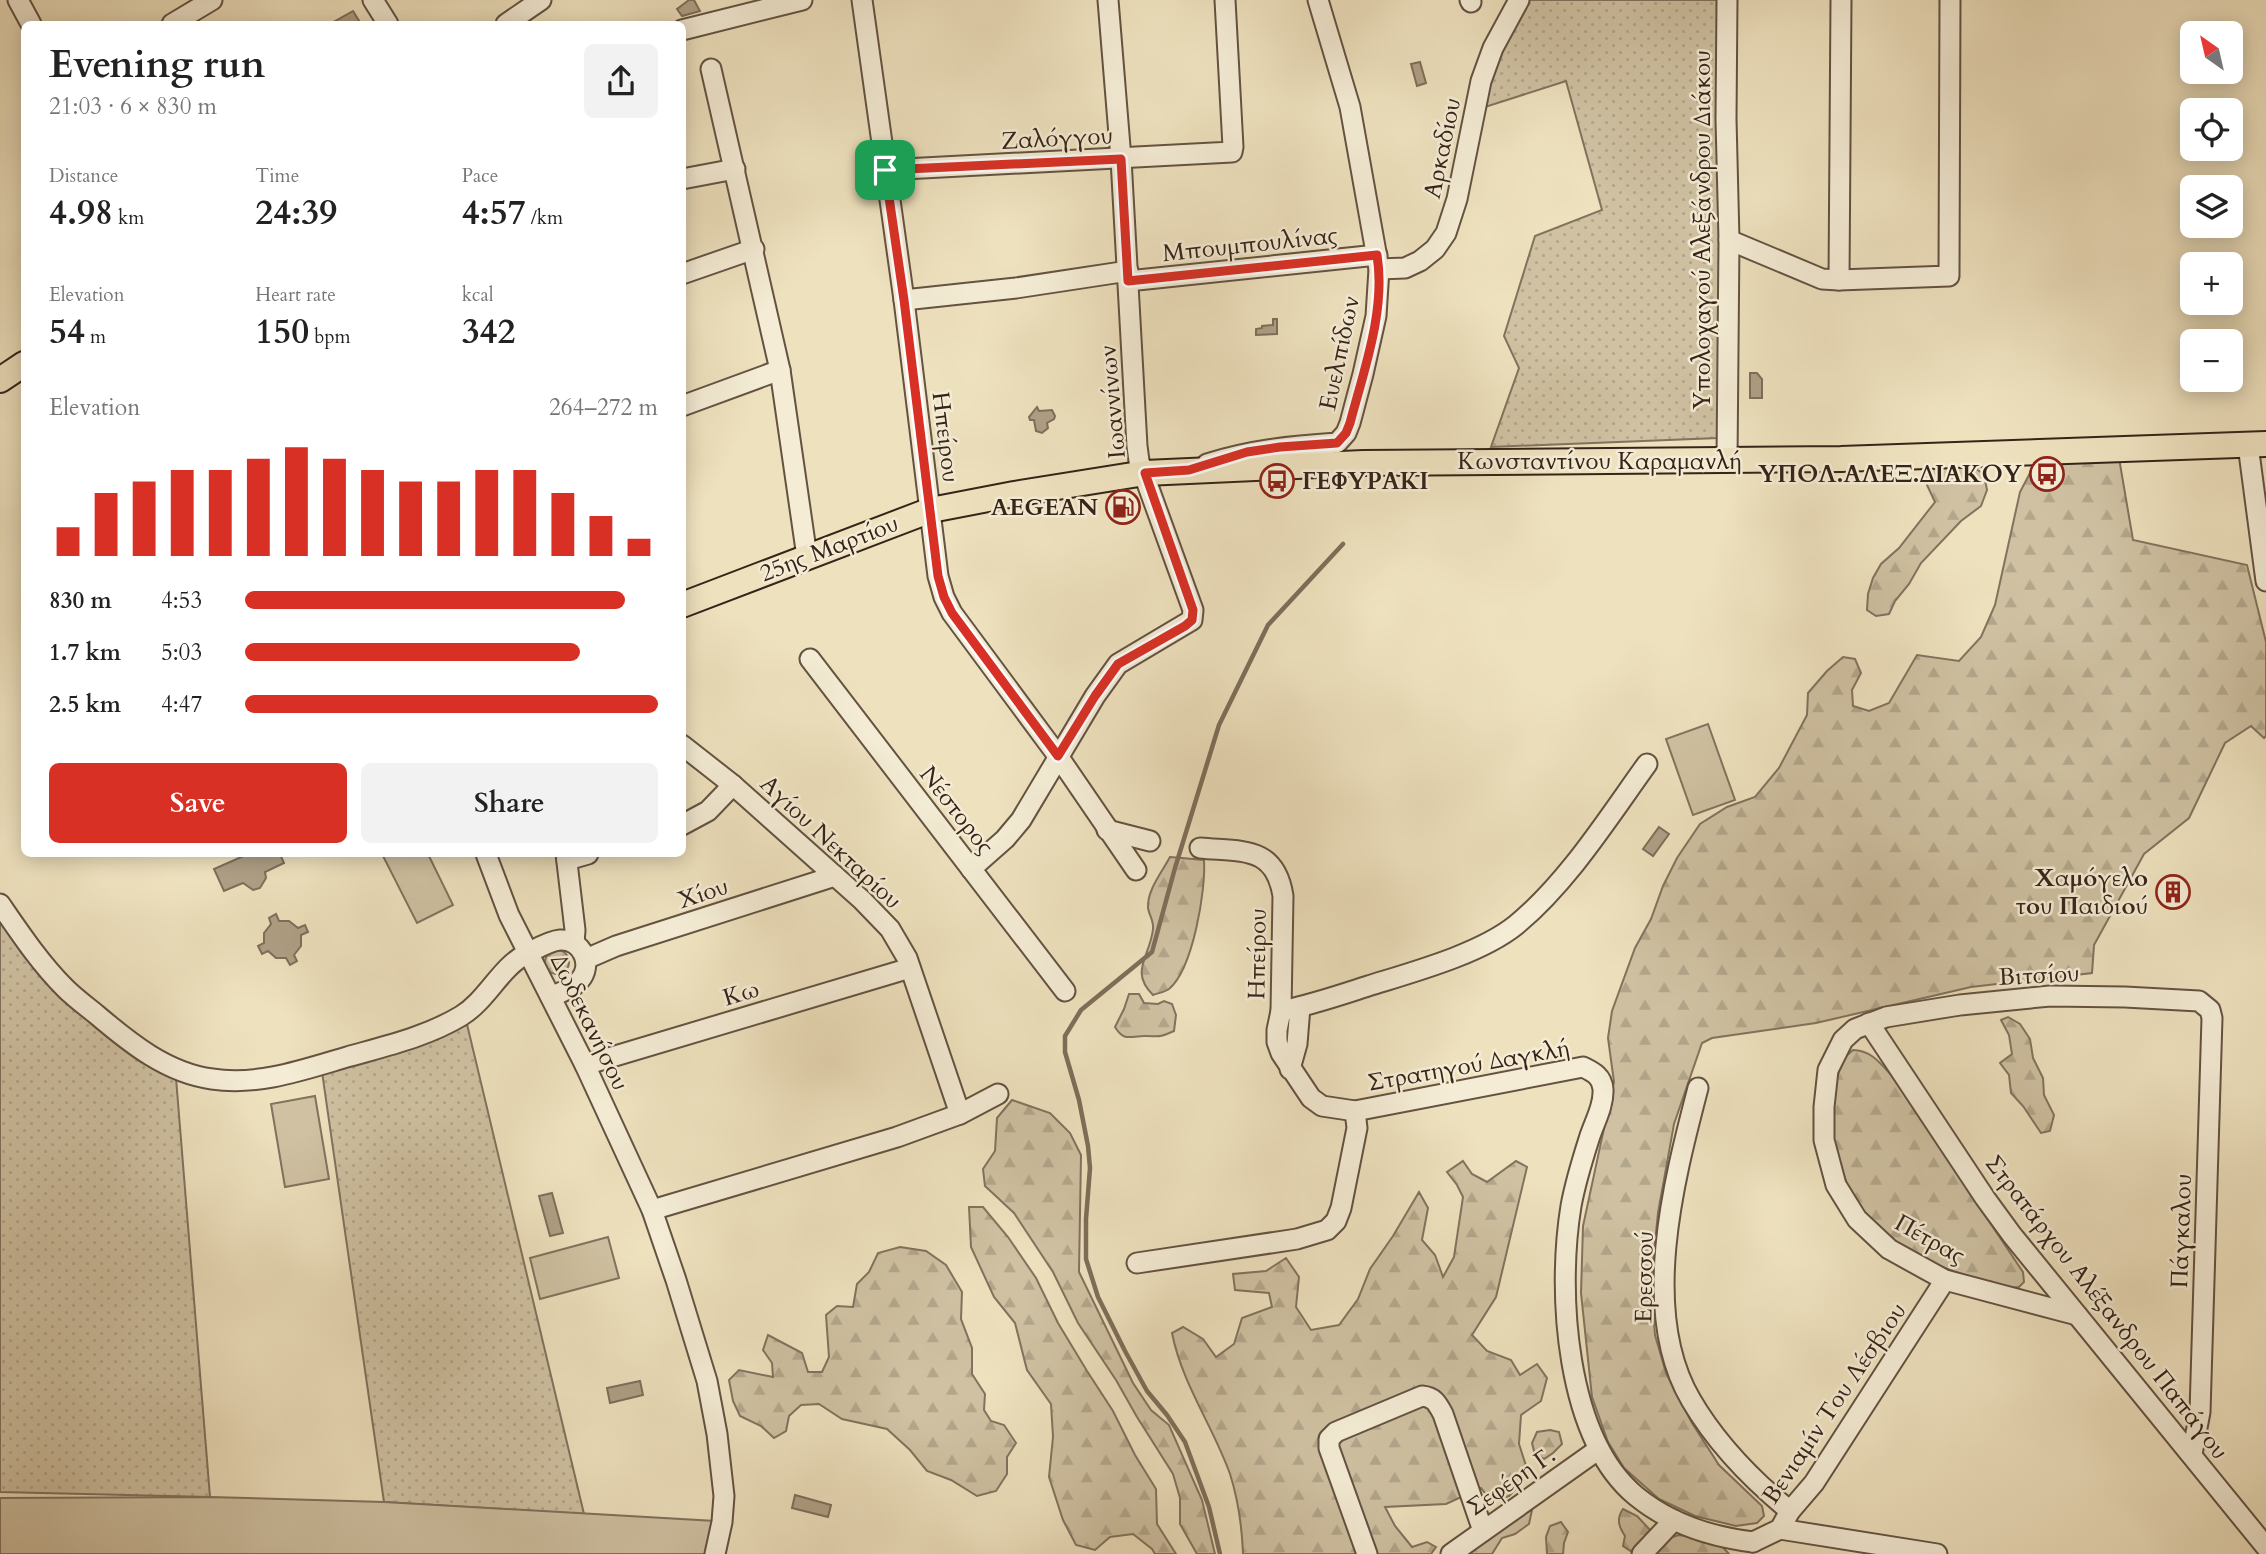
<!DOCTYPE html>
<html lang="en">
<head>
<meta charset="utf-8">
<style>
  body { margin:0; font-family:Cardo,serif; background:#f2f2f2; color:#222; height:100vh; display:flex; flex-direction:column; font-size:26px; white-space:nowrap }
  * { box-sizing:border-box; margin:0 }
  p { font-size:23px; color:#767676 }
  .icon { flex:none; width:38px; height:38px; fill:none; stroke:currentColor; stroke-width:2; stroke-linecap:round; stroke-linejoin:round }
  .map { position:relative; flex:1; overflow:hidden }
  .details { position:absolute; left:21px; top:21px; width:665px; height:836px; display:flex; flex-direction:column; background:#fff; border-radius:10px; box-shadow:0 4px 18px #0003 }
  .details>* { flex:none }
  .needle { width:46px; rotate:326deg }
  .fabs { position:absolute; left:2180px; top:21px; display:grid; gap:14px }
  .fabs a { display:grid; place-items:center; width:63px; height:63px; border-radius:10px; background:#fff; box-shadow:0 4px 18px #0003; font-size:35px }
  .pin { position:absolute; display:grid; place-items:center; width:60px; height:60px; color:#fff; margin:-30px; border-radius:14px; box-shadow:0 4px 10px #0006 }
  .round { display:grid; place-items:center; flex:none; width:74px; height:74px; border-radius:10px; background:#f2f2f2 }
  .overview { display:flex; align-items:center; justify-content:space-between; height:119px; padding:0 28px }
  h1 { font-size:38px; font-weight:700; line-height:52px }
  .metrics { display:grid; grid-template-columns:repeat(3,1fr); gap:10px; height:119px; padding:7px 28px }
  .metrics div { display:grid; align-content:center }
  .metrics b { font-size:35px; font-weight:700 }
  .metrics small { font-size:19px; font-weight:400 }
  .metrics p { font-size:19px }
  .chart { height:196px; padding:14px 28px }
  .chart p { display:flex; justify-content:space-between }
  .chart svg { width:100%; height:126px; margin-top:7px; stroke:#d93025; stroke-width:6 }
  .primary-button { display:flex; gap:14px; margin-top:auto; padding:14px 28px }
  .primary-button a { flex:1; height:80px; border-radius:10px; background:#d93025; color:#fff; font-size:28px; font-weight:700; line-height:80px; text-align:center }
  .primary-button a+a { background:#f2f2f2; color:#222 }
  ul { padding:0 28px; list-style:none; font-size:23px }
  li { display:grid; grid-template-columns:112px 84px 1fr; align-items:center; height:52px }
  li i { height:18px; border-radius:9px; background:#d93025 }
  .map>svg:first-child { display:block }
  .grass { fill:url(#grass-dots); stroke:#82725e; stroke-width:2 }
  .forest { fill:url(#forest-firs); stroke:#82725e; stroke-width:2 }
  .park { fill:#cfc1a2; stroke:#82725e; stroke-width:2 }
  .water { fill:#afa086; stroke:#7f6e5a; stroke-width:2 }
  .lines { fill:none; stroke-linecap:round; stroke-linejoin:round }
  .stream { stroke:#7f6e5a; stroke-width:4.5 }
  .minor-casing { stroke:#645242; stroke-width:23 }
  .major-casing { stroke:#362319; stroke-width:28 }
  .minor { stroke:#f4ecd5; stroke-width:19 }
  .major { stroke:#eee1be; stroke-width:24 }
  .route-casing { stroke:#fff; stroke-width:14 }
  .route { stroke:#d93025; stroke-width:9 }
  .labels { text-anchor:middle; stroke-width:5; stroke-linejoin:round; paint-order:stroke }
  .street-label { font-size:24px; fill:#362319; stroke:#f4ecd5 }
  .poi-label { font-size:24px; font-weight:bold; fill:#362319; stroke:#f4ecd5; text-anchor:end }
</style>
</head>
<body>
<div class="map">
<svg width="2266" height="1554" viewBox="0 0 2266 1554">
  <defs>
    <pattern id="grass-dots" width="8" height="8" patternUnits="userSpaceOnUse" patternTransform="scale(1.75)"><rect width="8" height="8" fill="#cfc1a2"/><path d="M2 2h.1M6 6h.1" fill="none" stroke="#b2a68b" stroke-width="1.8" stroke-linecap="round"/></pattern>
    <pattern id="forest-firs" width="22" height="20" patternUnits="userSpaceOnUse" patternTransform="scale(1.75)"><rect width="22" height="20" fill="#cfc1a2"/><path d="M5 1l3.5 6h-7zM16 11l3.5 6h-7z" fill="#b2a68b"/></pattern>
  </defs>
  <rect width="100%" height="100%" fill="#eee1be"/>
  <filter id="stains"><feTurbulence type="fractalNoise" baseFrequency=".00286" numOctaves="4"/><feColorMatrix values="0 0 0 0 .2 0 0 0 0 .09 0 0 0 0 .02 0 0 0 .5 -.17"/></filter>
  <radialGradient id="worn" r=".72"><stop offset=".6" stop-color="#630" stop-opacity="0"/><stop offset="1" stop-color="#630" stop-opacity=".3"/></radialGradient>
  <!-- grass -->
  <g class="grass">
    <polygon points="1530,0 1721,0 1718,438 1491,447 1519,368 1504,336 1535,236 1602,210 1566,81 1482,108 1508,36"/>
    <polygon points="0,921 21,952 82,1014 176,1078 210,1497 0,1492"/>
    <circle cx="557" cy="962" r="12"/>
    <polygon points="466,1020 584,1514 384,1502 322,1072"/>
  </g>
  <!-- forest -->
  <g class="forest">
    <polygon points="2052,457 2119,458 2133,540 2247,565 2266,642 2266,736 2264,738 2251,726 2225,743 2189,818 2144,854 2094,945 2092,973 1971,987 1816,1023 1712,1038 1702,1043 1674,1124 1658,1213 1651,1282 1655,1335 1666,1373 1692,1423 1719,1465 1762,1506 1764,1516 1757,1523 1736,1526 1695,1516 1659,1499 1624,1468 1608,1442 1592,1397 1581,1293 1583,1226 1614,1082 1608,1038 1612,1011 1635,948 1651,919 1663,886 1677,858 1700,824 1727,807 1755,797 1779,768 1807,715 1808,693 1827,671 1843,657 1855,659 1861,673 1852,690 1853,706 1869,711 1889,703 1917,655 1959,661 1981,637 1995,605 2020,492 2031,471"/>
    <polygon points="1952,466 1971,466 1984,474 1987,490 1981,506 1961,521 1921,563 1909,584 1895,601 1889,614 1876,616 1867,610 1868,594 1873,578 1881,564 1899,548 1935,502 1927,485 1928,469"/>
    <path d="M1170 857 1204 860C1206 890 1193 969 1169 989 1165 992 1158 993 1153 995 1129 971 1150 957 1153 929 1154 921 1149 915 1148 908 1147 890 1162 872 1170 857Z"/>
    <path d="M1129 994H1139L1144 1003 1158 1004 1164 1001 1172 1004 1176 1015 1174 1031C1158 1038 1161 1036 1145 1036 1130 1036 1124 1042 1115 1027L1124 1009Z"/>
    <polygon points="2008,1017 2020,1024 2030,1039 2033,1058 2043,1078 2044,1095 2054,1115 2050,1131 2041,1133 2023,1106 2011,1093 2009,1075 2000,1063 2012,1054 2009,1035 2001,1020"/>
    <path d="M1853 1050C1871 1050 1881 1064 1892 1076L2023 1272 2024 1282 2019 1287 2008 1288 1981 1281 1931 1263 1902 1249 1862 1211 1847 1184 1831 1137 1837 1076 1845 1057Z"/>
    <polygon points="1012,1100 1050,1113 1070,1133 1081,1155 1079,1272 1133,1383 1151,1410 1169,1425 1202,1500 1215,1554 1197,1554 1180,1524 1180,1498 1173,1474 1137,1417 1116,1380 1078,1323 1053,1272 1014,1213 985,1186 983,1169 995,1151 997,1118"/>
    <path d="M1463 1161 1472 1174 1487 1182 1516 1161 1527 1167 1496 1297 1472 1335 1487 1351 1511 1360 1520 1375 1537 1364 1547 1378 1541 1401 1521 1415 1519 1444 1529 1475 1509 1496 1491 1501 1481 1488 1446 1504 1385 1507 1395 1526 1412 1547 1427 1542 1436 1547 1431 1554H1373L1368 1526 1360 1506 1346 1513 1358 1545 1355 1554H1243C1242 1528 1238 1499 1230 1474 1213 1426 1182 1384 1172 1333L1183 1327 1203 1339 1216 1357 1234 1344 1242 1318 1272 1307 1269 1293 1235 1290 1233 1274 1266 1271 1286 1258 1299 1277 1296 1307 1311 1330 1339 1325 1358 1299 1370 1269 1393 1236 1419 1192 1428 1208 1422 1240 1435 1255 1443 1277 1454 1257 1463 1197 1457 1185 1447 1172Z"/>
    <polygon points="969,1207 983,1207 1008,1237 1036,1278 1058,1323 1087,1371 1113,1411 1135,1455 1156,1489 1157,1524 1176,1554 1155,1554 1152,1549 1133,1534 1110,1537 1095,1550 1076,1545 1063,1520 1049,1477 1053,1437 1051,1404 1027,1370 1015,1323 994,1297 971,1247"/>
    <polygon points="900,1247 926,1251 946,1265 962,1292 961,1319 972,1348 972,1374 985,1394 984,1410 991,1421 1004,1425 1016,1443 1007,1457 1007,1474 996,1491 977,1496 951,1480 927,1471 910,1450 887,1429 842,1419 819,1404 801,1405 789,1416 786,1431 774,1438 761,1426 740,1416 733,1401 729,1380 739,1370 773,1377 772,1363 763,1350 768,1335 802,1353 808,1372 822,1372 829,1357 826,1315 837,1306 853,1307 857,1284 869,1272 878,1253"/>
    <polygon points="1550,1430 1559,1432 1562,1444 1553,1453 1544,1459 1535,1455 1532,1443 1537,1432"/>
    <path d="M1623 1509 1637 1516 1652 1532 1644 1544 1632 1552 1623 1546 1625 1536C1619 1527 1616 1519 1623 1509Z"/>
    <polygon points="1532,1510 1529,1524 1515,1534 1502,1538 1492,1554 1467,1554 1516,1517"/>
    <polygon points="1561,1522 1568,1532 1564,1543 1563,1554 1547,1554 1546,1537 1550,1526"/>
    <polygon points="1679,1535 1718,1542 1729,1554 1650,1554 1663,1540"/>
  </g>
  <!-- park -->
  <g class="park">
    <polygon points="1708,724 1735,800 1693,815 1666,739"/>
    <polygon points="382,854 428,854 453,905 417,923"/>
    <polygon points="315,1096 329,1179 285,1187 271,1104"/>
    <polygon points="608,1237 619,1278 540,1299 530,1258"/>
    <polygon points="210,1497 384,1502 715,1521 706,1554 0,1554 0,1498"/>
  </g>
  <!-- water -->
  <g class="water">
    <polygon points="689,0 694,0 700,11 682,16 677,9"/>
    <polygon points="353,11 361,24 330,24"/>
    <polygon points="1420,62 1426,83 1417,86 1411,64"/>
    <polygon points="1273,319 1277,319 1277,334 1256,335 1256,329 1262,328 1262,326 1273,325"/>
    <polygon points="1750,373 1757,373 1762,379 1762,398 1750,398"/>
    <polygon points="1037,407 1039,411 1052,410 1055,416 1054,419 1047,423 1048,428 1042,433 1036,431 1034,420 1030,420 1029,417"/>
    <polygon points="1659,827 1669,834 1653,856 1643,849"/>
    <polygon points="248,854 280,854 284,863 265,872 266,878 260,888 253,890 243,883 224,891 214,869"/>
    <polygon points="276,914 279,921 289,921 298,928 305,925 308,932 301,935 301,946 294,955 297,961 290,965 286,958 276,958 268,951 262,954 258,946 264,943 264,933 271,924 269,918"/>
    <polygon points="552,1193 563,1233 550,1236 539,1196"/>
    <polygon points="640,1381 643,1395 610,1403 607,1388"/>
    <polygon points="795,1495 831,1505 828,1517 792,1508"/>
  </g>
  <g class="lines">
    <!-- stream -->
    <polyline class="stream" points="1220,1554 1209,1507 1185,1442 1167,1415 1147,1391 1125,1351 1098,1297 1086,1259 1086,1219 1090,1168 1088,1146 1079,1100 1065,1052 1065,1036 1081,1010 1152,952 1175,868 1219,725 1268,625 1343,544"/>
    <!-- minor casing -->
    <g class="minor-casing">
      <g id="minor">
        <polyline points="18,0 31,24"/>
        <polyline points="373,0 388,24"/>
        <polyline points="862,0 904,300 938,576 944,597 952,613 1058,756 1136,870"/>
        <polyline points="1470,0 1471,2"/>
        <polyline points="172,24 212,0"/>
        <polyline points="506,24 541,0"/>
        <polyline points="682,30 802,0"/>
        <polyline points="711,69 780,370 807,557"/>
        <polyline points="885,170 1232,152 1233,147 1225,0"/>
        <polyline points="682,179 735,169"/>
        <polyline points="1729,240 1822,279 1839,280 1949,276 1950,0"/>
        <polyline points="1379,269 1405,268 1420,261 1435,249 1446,233 1457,199 1481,81 1493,48 1519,0"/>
        <polyline points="682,274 754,249"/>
        <polyline points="1839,280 1841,0"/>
        <polyline points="1128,281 1377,255"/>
        <polyline points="904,300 1016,288 1128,271"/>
        <polyline points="682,406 780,370"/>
        <polyline points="2248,445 2266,581"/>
        <polyline points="1727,460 1729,240 1726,119 1727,0"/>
        <path d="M1207 464C1250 450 1292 446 1337 443L1346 433 1350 423 1363 374 1376 316 1379 269 1350 107 1318 0"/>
        <polyline points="810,659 1065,991"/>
        <polyline points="682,745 733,785 862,900 890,929 907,958 960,1114"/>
        <polyline points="682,825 708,811 733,785"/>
        <polyline points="1107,830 1150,841"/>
        <path d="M1200 848C1241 852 1275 845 1283 896L1281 1011 1277 1030V1042L1281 1053 1311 1098 1322 1106 1355 1111 1583 1067C1593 1072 1602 1076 1603 1089 1604 1106 1594 1123 1589 1139 1582 1161 1575 1184 1571 1206 1557 1291 1565 1437 1636 1496 1669 1523 1712 1537 1753 1542"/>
        <polyline points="486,854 509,915 585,1065 652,1210 676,1280 707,1381 717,1434 724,1496 722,1522 715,1554"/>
        <polyline points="566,854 575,930 574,943"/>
        <polyline points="567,860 588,854"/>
        <polyline points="971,869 1005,839 1021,820 1095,696 1118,664 1192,620 1193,610 1139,461 1137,446 1121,159 1108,0"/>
        <path d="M0 904C20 933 40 963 65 988 75 998 86 1006 97 1015 130 1043 167 1073 212 1079 258 1086 303 1070 347 1057 386 1046 426 1037 461 1016 487 1000 500 968 526 954 536 949 549 941 560 940 582 939 594 965 579 981 572 989 561 992 551 997"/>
        <polyline points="586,959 616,946 835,876"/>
        <path d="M1281 1011C1311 1005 1340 995 1368 986 1413 972 1480 954 1516 925 1568 882 1608 818 1647 764"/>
        <polyline points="1869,1023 1985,1198 2012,1235 2266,1547"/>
        <polyline points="585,1065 910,968"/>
        <polyline points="1290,1069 1297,1044 1300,1007"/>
        <path d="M1698 1088C1674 1180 1639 1312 1691 1400 1716 1443 1751 1479 1790 1511"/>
        <polyline points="652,1210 897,1137 960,1114 998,1094"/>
        <polyline points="1137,1263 1297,1239 1327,1230 1336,1221 1341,1208 1357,1128 1355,1111"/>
        <polyline points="2077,1315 1945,1280 1889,1249 1857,1219 1836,1185 1824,1140 1824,1107 1828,1070 1843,1040 1855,1029 1886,1017 1960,1005 2050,996 2125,997 2199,1001 2210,1010 2212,1018 2200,1412 2192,1454"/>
        <polyline points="1780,1529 1937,1554"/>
        <polyline points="1753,1542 1780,1529 1790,1511 1814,1483 1945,1280"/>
        <path d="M1367 1554 1329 1448V1439L1336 1432 1422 1396C1434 1397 1437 1403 1443 1414L1483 1531"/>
        <polyline points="1451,1554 1599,1449"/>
        <polyline points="1642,1554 1674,1520"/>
      </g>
    </g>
    <!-- major casing -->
    <g class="major-casing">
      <g id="major">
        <polyline points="0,380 24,364"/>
        <polyline points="682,605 931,510 1014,494 1145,473 1363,463 1841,459 2266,444"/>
      </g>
    </g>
    <!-- minor -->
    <use href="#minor" class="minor"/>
    <!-- major -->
    <use href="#major" class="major"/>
  </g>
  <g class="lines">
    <!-- route casing -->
    <g class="route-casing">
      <path id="route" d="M1121 159 1128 281 1377 255C1386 310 1364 370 1350 423L1346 433 1337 443 1280 447 1247 452 1189 470 1145 473 1193 610 1192 620 1185 626 1118 664 1095 696 1058 756 952 613 944 597 938 576 904 300 885 170Z"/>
    </g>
    <!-- route -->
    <use href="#route" class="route"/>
  </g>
  <!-- icons -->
  <defs>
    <g id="bus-ring" transform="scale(1.75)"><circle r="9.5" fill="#f4ecd5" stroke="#8f2418" stroke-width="1.5"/><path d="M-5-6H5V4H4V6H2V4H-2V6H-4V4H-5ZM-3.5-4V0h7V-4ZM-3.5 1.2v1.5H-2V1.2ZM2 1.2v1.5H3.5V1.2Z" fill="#8f2418"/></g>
    <g id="fuel-ring" transform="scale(1.75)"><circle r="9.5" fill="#f4ecd5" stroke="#8f2418" stroke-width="1.5"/><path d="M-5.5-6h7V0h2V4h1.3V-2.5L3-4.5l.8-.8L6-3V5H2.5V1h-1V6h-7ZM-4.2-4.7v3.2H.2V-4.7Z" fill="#8f2418"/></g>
    <g id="building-ring" transform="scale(1.75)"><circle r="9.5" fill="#f4ecd5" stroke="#8f2418" stroke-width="1.5"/><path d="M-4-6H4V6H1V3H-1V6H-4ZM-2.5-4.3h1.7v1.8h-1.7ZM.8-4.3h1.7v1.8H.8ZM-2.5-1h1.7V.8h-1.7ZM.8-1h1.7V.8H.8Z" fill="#8f2418"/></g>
  </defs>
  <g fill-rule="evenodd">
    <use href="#bus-ring" x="2047" y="474"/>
    <use href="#bus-ring" x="1277" y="481"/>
    <use href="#fuel-ring" x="1123" y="507"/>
    <use href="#building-ring" x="2173" y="892"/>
  </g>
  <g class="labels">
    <!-- street labels -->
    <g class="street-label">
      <text transform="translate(1057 138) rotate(-3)" y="8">Ζαλόγγου</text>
      <text transform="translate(1442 148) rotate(-78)" y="8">Αρκαδίου</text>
      <text transform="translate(1702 230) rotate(-90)" y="8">Υπολοχαγού Αλεξάνδρου Διάκου</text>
      <text transform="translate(1250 244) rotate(-6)" y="8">Μπουμπουλίνας</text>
      <text transform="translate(1339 353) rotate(-78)" y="8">Ευελπίδων</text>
      <text transform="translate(1112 402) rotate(-95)" y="8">Ιωαννίνων</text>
      <text transform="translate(946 437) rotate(83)" y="8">Ηπείρου</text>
      <text x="1600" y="469">Κωνσταντίνου Καραμανλή</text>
      <text transform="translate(829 548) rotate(-21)" y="8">25ης Μαρτίου</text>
      <text transform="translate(957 810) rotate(52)" y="8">Νέστορος</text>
      <text transform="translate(831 842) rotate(43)" y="8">Αγίου Νεκταρίου</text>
      <text transform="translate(703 893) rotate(-18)" y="8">Χίου</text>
      <text transform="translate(1257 954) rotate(-89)" y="8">Ηπείρου</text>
      <text transform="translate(2039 975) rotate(-3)" y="8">Βιτσίου</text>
      <text transform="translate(741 993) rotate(-17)" y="8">Κω</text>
      <text transform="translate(590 1022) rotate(64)" y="8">Δωδεκανήσου</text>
      <text transform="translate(1469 1065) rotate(-10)" y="8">Στρατηγού Δαγκλή</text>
      <text transform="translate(2181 1231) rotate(-88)" y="8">Πάγκαλου</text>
      <text transform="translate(1930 1239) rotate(29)" y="8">Πέτρας</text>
      <text transform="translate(1644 1277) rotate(-89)" y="8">Ερεσσού</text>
      <text transform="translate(2107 1307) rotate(52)" y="8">Στρατάρχου Αλέξανδρου Παπάγου</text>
      <text transform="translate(1834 1403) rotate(-56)" y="8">Βενιαμίν Του Λέσβιου</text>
      <text transform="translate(1511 1481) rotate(-35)" y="8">Σεφέρη Γ.</text>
    </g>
    <!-- poi labels -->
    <g class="poi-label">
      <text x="2022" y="482">ΥΠΟΛ.ΑΛΕΞ.ΔΙΑΚΟΥ</text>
      <text x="1302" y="489" text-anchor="start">ΓΕΦΥΡΑΚΙ</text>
      <text x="1098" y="515">AEGEAN</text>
      <text x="2148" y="886">Χαμόγελο<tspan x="2148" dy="28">του Παιδιού</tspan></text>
    </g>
  </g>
  <rect width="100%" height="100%" filter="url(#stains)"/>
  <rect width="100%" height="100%" fill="url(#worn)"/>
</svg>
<div class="fabs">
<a><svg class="needle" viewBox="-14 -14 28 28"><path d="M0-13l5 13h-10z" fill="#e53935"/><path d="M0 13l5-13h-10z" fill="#767676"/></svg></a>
<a><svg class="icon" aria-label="locate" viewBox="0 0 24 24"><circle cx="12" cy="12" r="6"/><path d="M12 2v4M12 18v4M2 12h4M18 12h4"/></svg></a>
<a><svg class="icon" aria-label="layers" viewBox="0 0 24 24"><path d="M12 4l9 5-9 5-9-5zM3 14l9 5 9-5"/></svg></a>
<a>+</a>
<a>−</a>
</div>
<div class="pin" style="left:885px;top:170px;background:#1e9e55"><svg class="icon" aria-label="arrive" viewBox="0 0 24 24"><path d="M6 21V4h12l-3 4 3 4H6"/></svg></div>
<section class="details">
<div class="overview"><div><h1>Evening run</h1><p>21:03 · 6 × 830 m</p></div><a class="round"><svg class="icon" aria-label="share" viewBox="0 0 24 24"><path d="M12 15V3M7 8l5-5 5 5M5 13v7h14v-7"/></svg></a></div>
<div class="metrics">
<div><p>Distance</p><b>4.98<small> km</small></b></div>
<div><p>Time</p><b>24:39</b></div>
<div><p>Pace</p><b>4:57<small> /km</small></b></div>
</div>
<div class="metrics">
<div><p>Elevation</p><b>54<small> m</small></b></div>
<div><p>Heart rate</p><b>150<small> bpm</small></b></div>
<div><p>kcal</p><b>342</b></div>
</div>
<div class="chart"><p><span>Elevation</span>264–272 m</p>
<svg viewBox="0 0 160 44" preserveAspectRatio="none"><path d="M5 44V34M15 44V22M25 44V18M35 44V14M45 44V14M55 44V10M65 44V6M75 44V10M85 44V14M95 44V18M105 44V18M115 44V14M125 44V14M135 44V22M145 44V30M155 44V38"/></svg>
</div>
<ul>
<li><b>830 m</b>4:53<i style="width:92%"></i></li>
<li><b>1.7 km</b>5:03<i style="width:81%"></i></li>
<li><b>2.5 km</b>4:47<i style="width:100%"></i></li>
</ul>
<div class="primary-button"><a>Save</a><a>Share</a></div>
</section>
</div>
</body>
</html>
